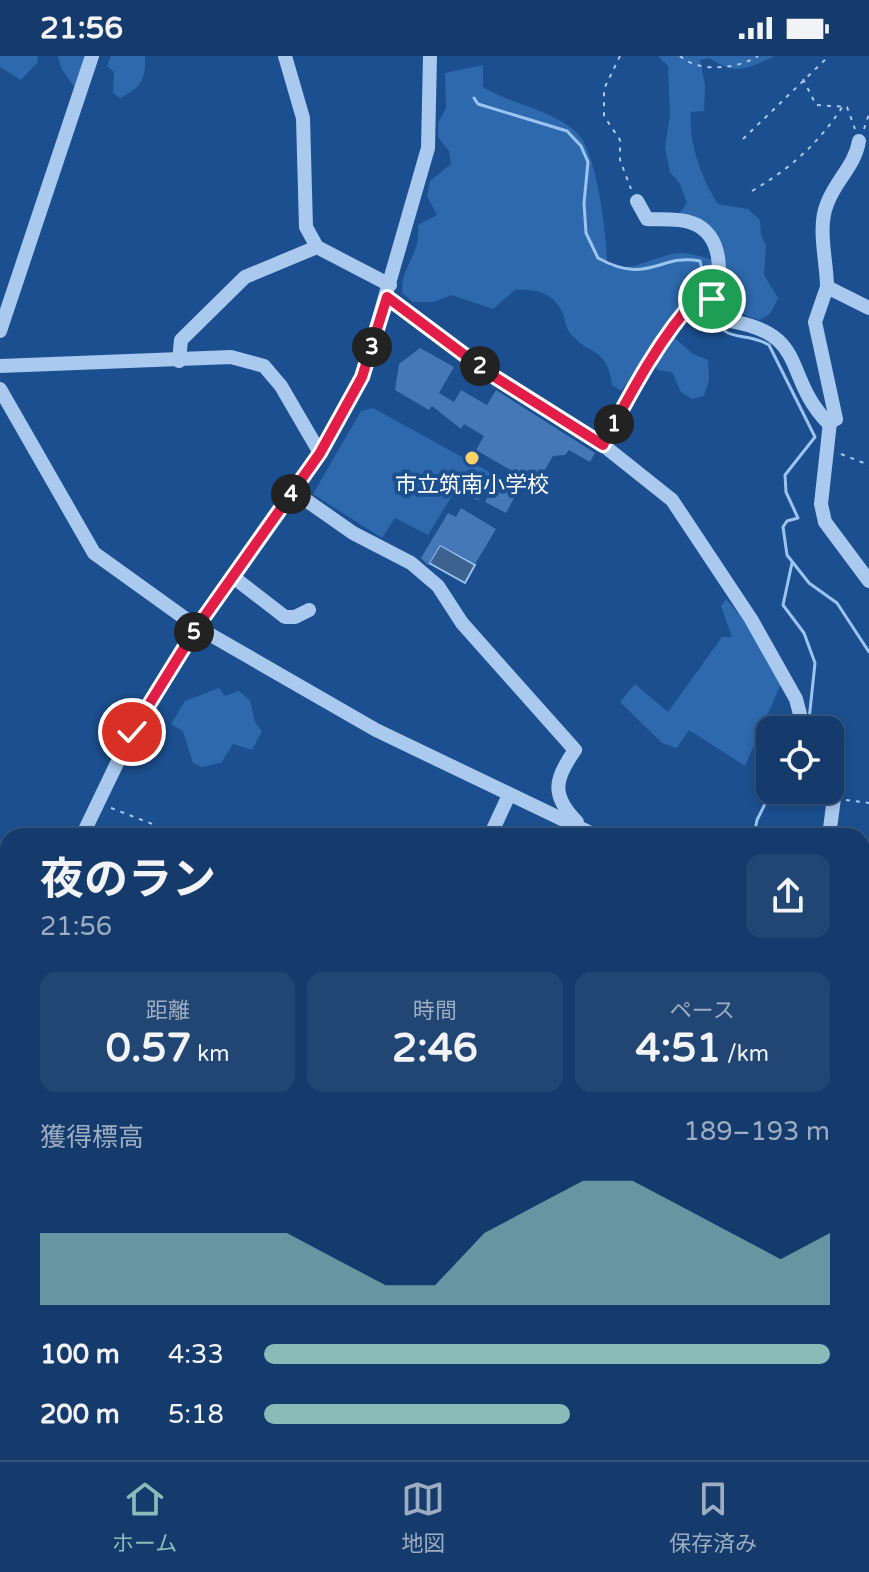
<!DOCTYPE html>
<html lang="ja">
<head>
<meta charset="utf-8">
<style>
  body { margin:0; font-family:"Varela Round","Noto Sans JP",sans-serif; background:#214673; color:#f1f3f6; height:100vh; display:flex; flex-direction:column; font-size:30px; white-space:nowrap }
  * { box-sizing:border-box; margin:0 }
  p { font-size:26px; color:#9dadc1 }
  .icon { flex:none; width:44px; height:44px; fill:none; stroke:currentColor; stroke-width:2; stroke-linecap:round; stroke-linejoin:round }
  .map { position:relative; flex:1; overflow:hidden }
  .details { position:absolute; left:0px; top:772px; width:870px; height:632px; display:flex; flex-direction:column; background:#143b6b; border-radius:24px 24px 0 0; box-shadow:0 4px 12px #0003,0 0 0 2px #33557e }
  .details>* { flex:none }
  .buttons { position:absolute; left:756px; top:660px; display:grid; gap:16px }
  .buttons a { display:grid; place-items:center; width:88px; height:88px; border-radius:16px; background:#143b6b; box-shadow:0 4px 12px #0003,0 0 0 2px #33557e; font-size:40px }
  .pin { position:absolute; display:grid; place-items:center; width:68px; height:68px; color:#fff; margin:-34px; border:4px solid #fff; border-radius:50%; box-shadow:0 2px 8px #0007 }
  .km { position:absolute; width:40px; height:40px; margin:-20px; border-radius:50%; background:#222; color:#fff; font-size:22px; line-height:40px; text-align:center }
  .round { display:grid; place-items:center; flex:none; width:84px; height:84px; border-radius:16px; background:#214673 }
  .overview { display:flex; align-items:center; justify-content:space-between; height:136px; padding:0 40px }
  h1 { font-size:44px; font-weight:700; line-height:60px }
  .metrics { display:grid; grid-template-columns:repeat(3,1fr); gap:12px; height:136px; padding:8px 40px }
  .metrics div { display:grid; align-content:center; border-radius:16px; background:#214673; text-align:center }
  .metrics b { font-size:40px; font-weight:700 }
  .metrics small { font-size:22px; font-weight:400 }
  .metrics p { font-size:22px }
  .chart { height:224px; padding:16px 40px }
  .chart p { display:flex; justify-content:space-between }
  .chart svg { width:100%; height:144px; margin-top:8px; fill:#8bbbb9; opacity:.7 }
  ul { padding:0 40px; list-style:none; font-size:26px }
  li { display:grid; grid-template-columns:128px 96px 1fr; align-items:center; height:60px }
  li i { height:20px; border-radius:10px; background:#8bbbb9 }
  .status { display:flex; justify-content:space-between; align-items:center; height:56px; padding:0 40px; background:#143b6b; direction:ltr }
  .status svg { height:22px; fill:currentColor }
  .dock { display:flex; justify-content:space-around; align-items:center; height:112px; border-top:2px solid #33557e; background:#143b6b; font-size:22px; color:#9dadc1 }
  .dock a { display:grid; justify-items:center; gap:4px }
  .dock .on { color:#8bbbb9 }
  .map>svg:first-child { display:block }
  .green { fill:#2e69ad }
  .water { fill:#3c6290; stroke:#9cc4f0; stroke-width:2 }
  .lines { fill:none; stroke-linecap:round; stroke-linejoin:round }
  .stream { stroke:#9cc4f0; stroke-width:3 }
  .building { fill:#4478b7 }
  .path { stroke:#a9c9ee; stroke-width:2; stroke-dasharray:4 6; stroke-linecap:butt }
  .minor { stroke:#a9c9ee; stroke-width:14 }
  .route-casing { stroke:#fff; stroke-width:16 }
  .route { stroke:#e11d48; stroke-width:10 }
  .poi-dot { fill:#ffd166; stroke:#1b4f8f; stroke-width:3 }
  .labels { text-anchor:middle; stroke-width:8; stroke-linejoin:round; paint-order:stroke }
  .poi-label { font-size:22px; fill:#fff; stroke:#1b4f8f }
</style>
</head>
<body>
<div class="status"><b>21:56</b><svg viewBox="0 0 49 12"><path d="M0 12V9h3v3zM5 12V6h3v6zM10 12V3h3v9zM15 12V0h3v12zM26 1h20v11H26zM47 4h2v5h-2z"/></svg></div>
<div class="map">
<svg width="869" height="1404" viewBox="0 0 869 1404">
  <rect width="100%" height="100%" fill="#1b4f8f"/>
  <!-- green -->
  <g class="green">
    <polygon points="0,0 38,0 37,7 21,24 0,11"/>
    <polygon points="58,0 90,0 75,32 61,12"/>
    <path d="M111 0H145C146 23 141 32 120 42L113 37 114 16 107 10Z"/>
    <path d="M658 0H775C747 13 736 20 709 2L700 4 705 29 704 55 691 56C688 85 702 124 718 148L748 153 760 164 761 179 766 190 764 219 778 242 770 258 760 264C744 260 737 256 735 239L713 230 700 233 667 275 693 298 708 304 709 324 704 340 692 343 681 336 672 316 658 314 648 301 621 335 612 329C608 289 585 300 568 274 565 269 565 261 562 256 553 236 535 233 515 234L493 253 451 239 434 246H413L402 237C401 207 421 202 418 169L437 159 427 140 430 125 451 108 449 95 438 81V67L446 52 445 17 483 9V31C512 49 551 53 577 77 597 96 607 180 607 208 626 220 658 198 680 197 692 197 706 202 717 205L705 179 683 171 680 156 687 147 680 128 670 116 665 91 670 59 668 10Z"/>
    <polygon points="373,352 493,418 478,445 457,432 428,479 395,462 382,482 313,438 361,355"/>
    <polygon points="726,543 749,570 781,628 745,710 689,674 677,692 662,687 620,646 635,628 668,656 722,581 732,581 721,550"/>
    <polygon points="219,632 225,640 239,635 250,644 255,666 262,675 252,694 233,688 221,707 202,711 193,707 183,675 171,668 185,645"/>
    <polygon points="863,1152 869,1156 869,1230 862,1234"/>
    <polygon points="862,1311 869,1317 869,1404 328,1404 329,1396 862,1396"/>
    <polygon points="142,1396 312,1396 318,1404 143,1404"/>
  </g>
  <!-- water -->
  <polygon class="water" points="440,489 475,509 465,527 429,507"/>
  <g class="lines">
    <!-- stream -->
    <g class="stream">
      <path d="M474 42 478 48 567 75 581 90 588 106 584 147 586 177 598 202C648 230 660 197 700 205L708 237"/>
      <path d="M712 252C722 291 742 273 769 289L815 381 785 419 786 436 798 462 787 465 783 471 787 499 809 527 837 547 869 596"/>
      <polyline points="792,507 783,549 804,577 815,607 809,664"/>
      <polyline points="754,780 757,764 772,734"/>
    </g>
  </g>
  <!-- building -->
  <g class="building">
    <polygon points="420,292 454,311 439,337 454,346 461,334 487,349 496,334 595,397 590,406 569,394 565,399 553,400 536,429 476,394 484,380 464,368 461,373 432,350 429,354 395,334 399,308"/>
    <polygon points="494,429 515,440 506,457 485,446"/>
    <polygon points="461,452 496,473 475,508 440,489 428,509 421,502 448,457 456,461"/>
  </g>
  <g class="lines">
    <!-- path -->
    <g class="path">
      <polyline points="620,0 604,33 604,60 620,84 620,104 631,133"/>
      <path d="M680 0C698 17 739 13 758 0"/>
      <polyline points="803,23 816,49 847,51 855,73"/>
      <polyline points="864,73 869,58"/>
      <polyline points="743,83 829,0"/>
      <path d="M752 135C791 112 818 88 843 50"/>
      <polyline points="841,398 869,409"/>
      <polyline points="846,744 869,747"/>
      <polyline points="111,752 155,769 156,780"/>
      <polyline points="862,1092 869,1105"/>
      <polyline points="236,1396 236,1404"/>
      <polyline points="353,1396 354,1404"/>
      <polyline points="515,1396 515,1404"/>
    </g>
    <!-- minor -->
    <g class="minor">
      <polyline points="285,0 303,62 306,171 317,191 390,229"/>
      <path d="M637 145 647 163C660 164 679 162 692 167 722 177 724 219 712 243"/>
      <path d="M827 231C827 206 817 172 827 148 835 125 855 110 859 85"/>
      <polyline points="387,241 490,318 603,389 672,444 751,563 796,643 804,674"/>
      <polyline points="0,275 92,0"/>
      <polyline points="179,305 181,284 245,221 317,191"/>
      <polyline points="0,310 231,301 264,310 281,330 320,397"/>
      <polyline points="0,333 94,497 197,571 376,674 597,780"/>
      <polyline points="830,366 821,448 825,466 869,525"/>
      <path d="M603 389C630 338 659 281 699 239L716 245 725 264C811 277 781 318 828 367L836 363 815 266 827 231 869 252"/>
      <path d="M293 435 353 477 411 507 438 530 462 567 575 694C555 722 550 739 577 766"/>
      <polyline points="232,520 285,561 295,561 309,554"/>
      <polyline points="82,780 132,676 197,571 320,397 362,321 428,92 430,0"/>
      <polyline points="490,780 509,739"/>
      <polyline points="829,780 834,742 830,734"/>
      <polyline points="0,825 8,826"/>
      <polyline points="862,931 869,938"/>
      <polyline points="0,1074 8,1035"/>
      <polyline points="0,1116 8,1116"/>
      <polyline points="0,1294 8,1285"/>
      <polyline points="135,1396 137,1404"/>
    </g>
  </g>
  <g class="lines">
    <!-- route casing -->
    <g class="route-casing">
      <path id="route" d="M132 676 197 571 320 397 362 321 387 241 490 318 603 389C630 338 659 282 699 239L712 243"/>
    </g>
    <!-- route -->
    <use href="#route" class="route"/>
  </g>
  <!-- markers -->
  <circle class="poi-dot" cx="472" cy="402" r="8"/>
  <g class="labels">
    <!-- poi labels -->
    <g class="poi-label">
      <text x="472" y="436">市立筑南小学校</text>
    </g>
  </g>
</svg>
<div class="buttons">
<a><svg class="icon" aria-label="locate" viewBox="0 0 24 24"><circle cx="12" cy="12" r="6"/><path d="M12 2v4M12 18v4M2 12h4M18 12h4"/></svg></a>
</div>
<div class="pin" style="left:712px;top:243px;background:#1e9e55"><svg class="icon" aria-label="arrive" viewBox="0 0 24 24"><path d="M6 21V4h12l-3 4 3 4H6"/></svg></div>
<div class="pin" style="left:132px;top:676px;background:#d93025"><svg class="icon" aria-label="check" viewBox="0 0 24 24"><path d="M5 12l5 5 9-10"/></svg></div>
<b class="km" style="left:614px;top:368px">1</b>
<b class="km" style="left:480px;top:310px">2</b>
<b class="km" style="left:372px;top:291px">3</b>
<b class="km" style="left:291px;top:438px">4</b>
<b class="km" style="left:194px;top:576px">5</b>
<section class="details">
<div class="overview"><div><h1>夜のラン</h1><p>21:56</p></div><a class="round"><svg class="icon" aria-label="share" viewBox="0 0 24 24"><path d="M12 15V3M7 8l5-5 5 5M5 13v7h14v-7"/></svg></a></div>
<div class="metrics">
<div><p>距離</p><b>0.57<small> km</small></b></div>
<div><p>時間</p><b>2:46</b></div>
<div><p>ペース</p><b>4:51<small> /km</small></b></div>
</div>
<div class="chart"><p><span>獲得標高</span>189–193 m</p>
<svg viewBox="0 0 160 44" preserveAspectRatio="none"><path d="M0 44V22L10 22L20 22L30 22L40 22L50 22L60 30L70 38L80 38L90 22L100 14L110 6L120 6L130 14L140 22L150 30L160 22V44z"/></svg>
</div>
<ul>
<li><b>100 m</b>4:33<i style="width:100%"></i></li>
<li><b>200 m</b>5:18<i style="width:54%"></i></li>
</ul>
</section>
</div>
<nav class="dock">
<a class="on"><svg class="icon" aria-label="home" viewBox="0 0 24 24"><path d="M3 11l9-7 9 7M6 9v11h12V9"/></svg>ホーム</a>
<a><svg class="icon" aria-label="map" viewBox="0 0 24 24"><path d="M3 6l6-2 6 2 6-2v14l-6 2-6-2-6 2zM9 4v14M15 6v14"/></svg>地図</a>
<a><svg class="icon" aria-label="saved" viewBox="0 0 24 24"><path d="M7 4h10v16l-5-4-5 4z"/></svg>保存済み</a>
</nav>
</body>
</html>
